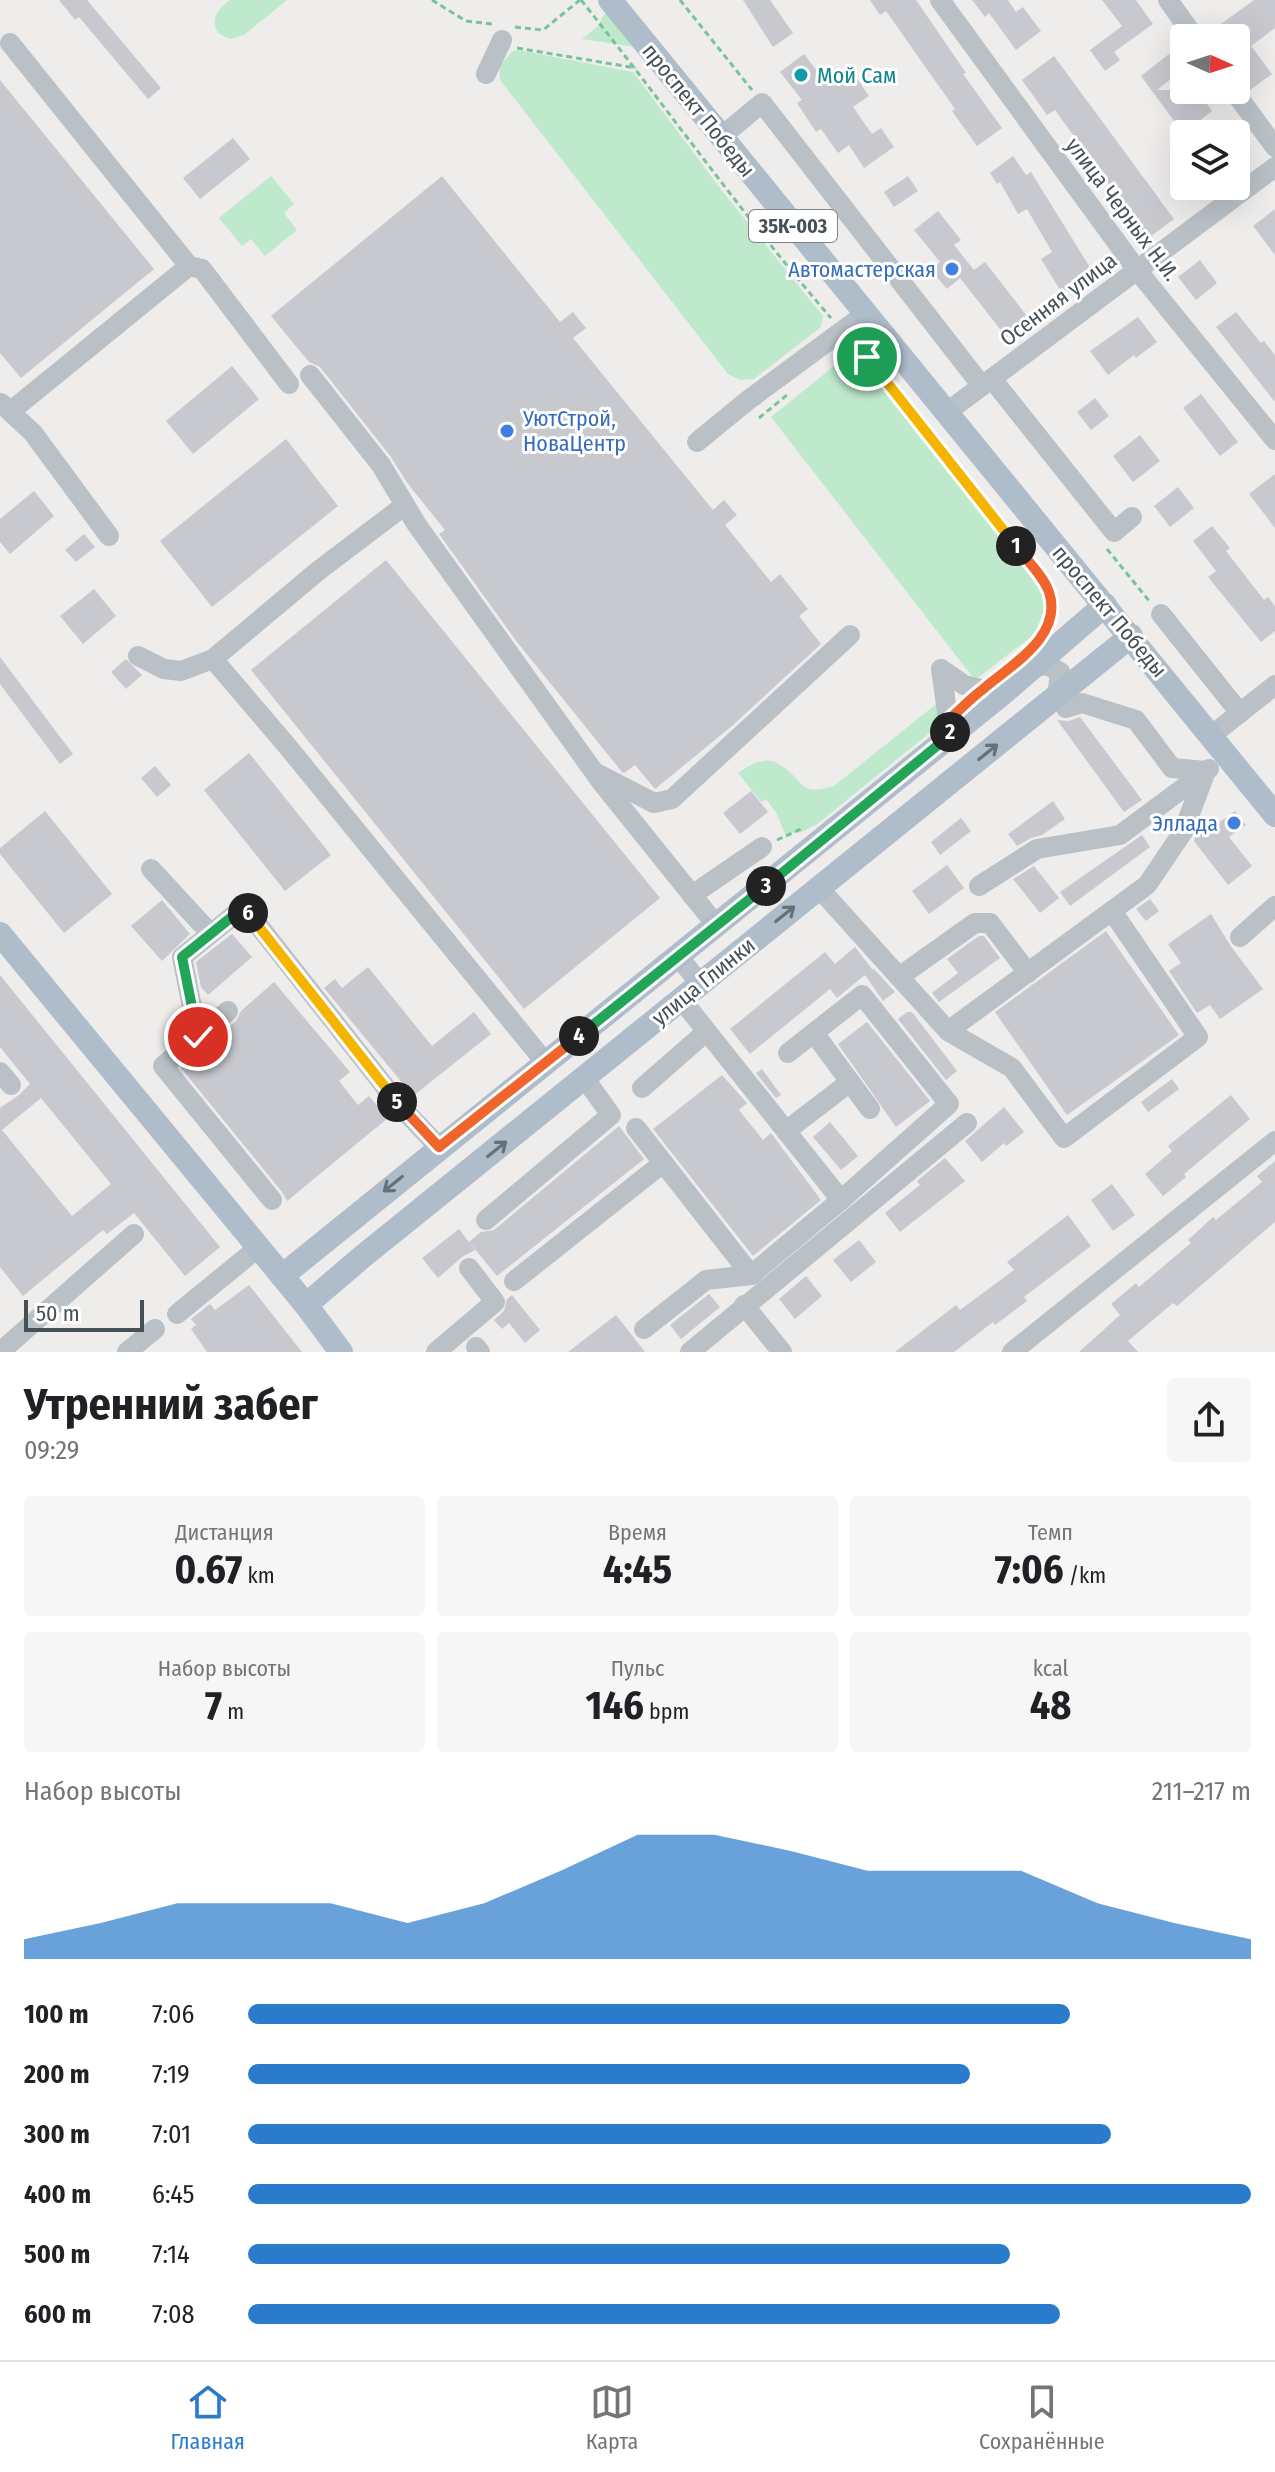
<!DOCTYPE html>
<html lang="ru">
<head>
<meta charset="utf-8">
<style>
  body { margin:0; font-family:"Fira Sans Condensed",sans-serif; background:#f6f6f6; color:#202124; height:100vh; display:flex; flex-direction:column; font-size:30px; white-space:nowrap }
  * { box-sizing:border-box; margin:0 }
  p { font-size:26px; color:#757577 }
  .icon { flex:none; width:44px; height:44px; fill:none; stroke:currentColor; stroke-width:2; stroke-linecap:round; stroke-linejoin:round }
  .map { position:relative; height:1352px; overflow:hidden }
  .sheet { display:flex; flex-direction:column; background:#fff; flex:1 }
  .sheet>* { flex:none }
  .needle { width:52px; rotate:93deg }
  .controls { position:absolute; left:1170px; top:24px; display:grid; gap:16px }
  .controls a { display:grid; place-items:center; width:80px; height:80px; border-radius:8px; background:#fff; box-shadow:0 8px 32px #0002; font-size:40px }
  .scale { position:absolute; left:24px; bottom:20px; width:120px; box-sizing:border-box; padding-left:8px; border:4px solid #465057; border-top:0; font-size:22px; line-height:28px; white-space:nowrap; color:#465057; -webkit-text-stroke:6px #fff; paint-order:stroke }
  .pin { position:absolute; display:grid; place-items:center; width:68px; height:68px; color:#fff; margin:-34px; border:4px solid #fff; border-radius:50%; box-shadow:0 2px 8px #0007 }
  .km { position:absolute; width:40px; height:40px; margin:-20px; border-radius:50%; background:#222; color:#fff; font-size:22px; line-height:40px; text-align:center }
  .round { display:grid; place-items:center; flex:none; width:84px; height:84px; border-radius:8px; background:#f6f6f6 }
  .head { display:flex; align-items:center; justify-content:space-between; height:136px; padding:0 24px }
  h1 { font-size:44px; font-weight:700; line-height:60px }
  .metrics { display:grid; grid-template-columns:repeat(3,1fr); gap:12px; height:136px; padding:8px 24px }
  .metrics div { display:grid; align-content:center; border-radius:8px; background:#f6f6f6; text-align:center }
  .metrics b { font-size:40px; font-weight:700 }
  .metrics small { font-size:22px; font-weight:400 }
  .metrics p { font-size:22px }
  .chart { height:224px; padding:16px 24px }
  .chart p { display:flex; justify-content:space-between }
  .chart svg { width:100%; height:144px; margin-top:8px; fill:#2a7bcb; opacity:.7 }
  ul { padding:0 24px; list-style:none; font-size:26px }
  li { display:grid; grid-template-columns:128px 96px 1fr; align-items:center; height:60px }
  li i { height:20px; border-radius:10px; background:#2a7bcb }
  .menu { display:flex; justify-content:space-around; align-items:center; height:112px; border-top:2px solid #e0e0e0; background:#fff; font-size:22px; color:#757577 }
  .menu a { display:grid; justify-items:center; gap:4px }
  .menu .active { color:#2a7bcb }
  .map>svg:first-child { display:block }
  .green { fill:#bee9cc }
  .building { fill:#c7c9cf; fill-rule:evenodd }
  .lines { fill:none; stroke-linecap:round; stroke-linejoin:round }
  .path { stroke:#79c39a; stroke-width:3; stroke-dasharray:6 4; stroke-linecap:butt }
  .minor { stroke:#b9c1c7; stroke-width:20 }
  .major { stroke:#aebdc9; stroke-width:24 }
  .oneway { stroke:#657179 }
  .split-1-casing { stroke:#fff; stroke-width:16 }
  .split-2-casing { stroke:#fff; stroke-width:16 }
  .split-3-casing { stroke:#fff; stroke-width:16 }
  .split-4-casing { stroke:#fff; stroke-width:16 }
  .split-5-casing { stroke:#fff; stroke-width:16 }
  .split-6-casing { stroke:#fff; stroke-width:16 }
  .split-7-casing { stroke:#fff; stroke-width:16 }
  .split-1 { stroke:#f5b400; stroke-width:10 }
  .split-2 { stroke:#f0652b; stroke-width:10 }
  .split-3 { stroke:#22a559; stroke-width:10 }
  .split-4 { stroke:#22a559; stroke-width:10 }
  .split-5 { stroke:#f0652b; stroke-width:10 }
  .split-6 { stroke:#f5b400; stroke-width:10 }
  .split-7 { stroke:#22a559; stroke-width:10 }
  .culture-dot { fill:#0f9aa8; stroke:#fff; stroke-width:3 }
  .shop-dot { fill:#3f7fe0; stroke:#fff; stroke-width:3 }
  .labels { text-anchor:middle; stroke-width:6; stroke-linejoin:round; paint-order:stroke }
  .shield { fill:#fff; stroke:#7e8489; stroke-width:2 }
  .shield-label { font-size:20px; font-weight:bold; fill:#465057 }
  .culture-label { font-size:22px; fill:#0d838f; stroke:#fff; text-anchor:start }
  .street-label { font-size:22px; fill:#465057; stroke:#fff }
  .shop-label { font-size:22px; fill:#366cbe; stroke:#fff; text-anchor:end }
</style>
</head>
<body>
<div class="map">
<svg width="1275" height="1352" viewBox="0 0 1275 1352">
  <rect width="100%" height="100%" fill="#efecec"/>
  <!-- green -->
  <g class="green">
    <path d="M230 0H287L244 35 230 39 218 33C210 18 218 9 230 0Z"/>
    <polygon points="606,12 635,47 582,39 597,27"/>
    <polygon points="518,50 633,72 723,192 823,316 821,327 754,379 740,380 728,374 500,80 499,66 513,51"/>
    <polygon points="271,176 294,204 284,213 297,230 265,256 251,239 242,246 219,218"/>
    <polygon points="858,356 866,363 1042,589 1045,607 1036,633 975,680 771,417 844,358"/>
    <path d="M940 701 943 722 816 825 802 832 785 834 777 814 766 799 761 802 738 773C762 756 773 756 794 776 799 781 803 787 809 789 817 791 826 788 834 786Z"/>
  </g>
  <!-- building -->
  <g class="building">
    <polygon points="59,0 87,0 161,88 148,99 79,17 75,20"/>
    <polygon points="743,0 770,0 793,33 773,47"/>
    <polygon points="870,0 916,0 966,73 963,74 1002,128 977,146 952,111 955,109 886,11 880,15"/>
    <polygon points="972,0 1008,0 1016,12 1023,7 1041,31 1016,50 989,13 985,17"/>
    <polygon points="1102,0 1136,0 1153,24 1114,52 1120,60 1105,71 1090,50 1122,26"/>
    <polygon points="1254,0 1275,0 1275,28 1251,46 1272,74 1250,90 1236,71 1236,38 1221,38 1214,29"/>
    <polygon points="804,54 826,83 849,67 869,96 853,107 872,134 881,128 894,147 864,168 849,145 838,153 821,129 816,132 797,103 802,100 780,72"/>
    <polygon points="1169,54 1182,70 1157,90 1197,90 1212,111 1183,133 1141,76"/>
    <polygon points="1054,56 1174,219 1146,240 1126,213 1128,211 1055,110 1047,115 1022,80"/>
    <polygon points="0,80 154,269 21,378 0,353"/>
    <polygon points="233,138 250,159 200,199 183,178"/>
    <polygon points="1013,156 1026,175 1031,172 1094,274 1062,293 1041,259 1052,252 1027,209 1018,214 1000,182 997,184 990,173"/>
    <polygon points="442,176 560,322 573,312 586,328 573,338 713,510 724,500 737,515 725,525 771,582 780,574 808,609 799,616 821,644 732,726 655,789 635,765 624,773 622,772 517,642 439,534 445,530 408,484 391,457 320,367 309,362 271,316"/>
    <polygon points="908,176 918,191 894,207 884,192"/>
    <polygon points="1275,209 1275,255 1253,226"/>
    <polygon points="938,211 961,240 954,245 974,270 985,262 1030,320 1007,338 960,278 947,289 931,270 940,262 914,230"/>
    <polygon points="1200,260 1217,283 1196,300 1178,277"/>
    <polygon points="1236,312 1261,343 1264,341 1275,355 1275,402 1216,327"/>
    <polygon points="1138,317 1157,342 1136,358 1134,355 1108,375 1090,351"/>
    <polygon points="232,366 259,399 193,454 166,421"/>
    <polygon points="1201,394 1238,442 1220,456 1183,408"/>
    <polygon points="1095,398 1109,416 1091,430 1077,412"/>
    <polygon points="1140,435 1160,461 1133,482 1113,456"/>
    <polygon points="286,439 338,506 212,607 160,541"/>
    <polygon points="1275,474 1275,528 1249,494"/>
    <polygon points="1178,487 1194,508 1170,527 1154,506"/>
    <polygon points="34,491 54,516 10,554 0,542 0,519"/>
    <polygon points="1212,526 1230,548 1226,551 1264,600 1268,597 1275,606 1275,631 1261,642 1208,577 1216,571 1193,541"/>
    <polygon points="84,534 95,547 76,562 65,550"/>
    <polygon points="386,560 660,898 524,1009 251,670"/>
    <polygon points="94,589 116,616 83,644 60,616"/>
    <polygon points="0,657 73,754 60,764 0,684"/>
    <polygon points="126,659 142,675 126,689 111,672"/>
    <polygon points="1080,717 1142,800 1124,812 1057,720 1069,721"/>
    <polygon points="249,753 331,855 285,891 204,790"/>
    <polygon points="155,766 171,785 157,797 141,778"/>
    <polygon points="751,791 768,812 740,834 723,813"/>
    <polygon points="1053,801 1065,819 1042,835 1031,838 1017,846 1008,834"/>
    <polygon points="45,811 112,894 64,933 0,854 0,848"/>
    <polygon points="1235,811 1246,825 1229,837 1252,866 1228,885 1194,841 1197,832 1214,818 1218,823"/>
    <polygon points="961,818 971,831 940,855 931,842"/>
    <polygon points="1142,835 1150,847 1070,906 1060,892"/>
    <polygon points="947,865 964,888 929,914 912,891"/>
    <polygon points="1034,866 1059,898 1040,913 1013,879"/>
    <polygon points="1150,899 1159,911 1146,921 1136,909"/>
    <polygon points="162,900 190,934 162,961 131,926"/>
    <polygon points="1211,914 1230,945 1263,989 1220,1019 1210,1005 1197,1013 1169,971 1181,963 1168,944"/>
    <polygon points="1106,931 1179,1035 1067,1115 995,1012"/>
    <polygon points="232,934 252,957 208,995 201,987 196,962"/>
    <polygon points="979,936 984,936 1000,958 939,1002 932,993 958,973 947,959"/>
    <polygon points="855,947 873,970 871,971 874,969 895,992 883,1001 865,975 837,998 830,989 750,1054 730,1029 825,952 835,964"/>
    <polygon points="368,967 432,1046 474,1012 491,1034 413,1096 324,988 335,979 342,988"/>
    <path d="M0 975 220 1247 185 1276 134 1213 107 1234 103 1230 23 1296 0 1267V1108L19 1095 30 1084 0 1047ZM41 1098 111 1184 72 1216 2 1130Z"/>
    <polygon points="274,982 350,1072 339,1081 358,1105 369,1096 388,1118 287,1201 282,1192 181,1068 236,1021 241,1011"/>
    <polygon points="907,1012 912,1012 957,1071 946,1080 898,1019"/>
    <polygon points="867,1022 930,1101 896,1127 838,1044"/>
    <polygon points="762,1069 781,1095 776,1098 756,1073"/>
    <polygon points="722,1075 747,1103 739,1110 763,1140 771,1133 821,1200 753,1256 653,1129"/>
    <polygon points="1172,1079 1179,1089 1148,1112 1141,1102"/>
    <polygon points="1231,1095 1250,1119 1184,1174 1186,1177 1163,1196 1145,1174 1172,1151 1168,1146"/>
    <polygon points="1004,1107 1024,1132 1006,1146 1004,1143 982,1162 965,1141"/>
    <polygon points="830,1122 858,1156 841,1170 813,1137"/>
    <polygon points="619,1126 644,1159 497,1276 469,1242 481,1232 494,1230"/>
    <polygon points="945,1158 965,1181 900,1232 885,1213 920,1185 917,1181"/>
    <polygon points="1275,1161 1275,1222 1177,1306 1173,1303 1128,1341 1138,1352 1079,1352 1120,1315 1111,1304 1136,1283 1139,1287 1191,1243 1188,1240 1213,1217 1216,1220 1262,1182 1257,1176"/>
    <polygon points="1112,1184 1135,1215 1113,1231 1091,1200"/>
    <polygon points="1068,1215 1091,1246 1024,1297 1027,1301 995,1325 993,1322 954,1352 895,1352 956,1305 960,1310 1014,1270 1007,1262"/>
    <polygon points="459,1229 475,1250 462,1257 438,1278 422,1258"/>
    <polygon points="859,1240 876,1262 851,1282 833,1260"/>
    <polygon points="806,1276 822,1296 795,1319 779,1299"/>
    <polygon points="249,1285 302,1352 207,1352 191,1329 196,1325 191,1319 210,1304 215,1310"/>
    <polygon points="709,1294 720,1307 681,1339 670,1325"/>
    <polygon points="512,1295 540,1330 525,1343 509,1323 502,1329 494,1320 504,1311 507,1299"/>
    <polygon points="616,1315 645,1352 568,1352"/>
  </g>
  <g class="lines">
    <!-- path -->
    <g class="path">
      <polyline points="432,0 466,21 492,24"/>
      <path d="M581 0C665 105 743 216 831 318"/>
      <polyline points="680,0 752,90"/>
      <polyline points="515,27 543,30 580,0"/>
      <polyline points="517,48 636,68"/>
      <path d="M847 349 862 352 880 370 1044 583C1053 599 1051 615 1044 631"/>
      <polyline points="759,418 787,395"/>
      <polyline points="1107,549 1150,602"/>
      <polyline points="777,840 803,828"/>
    </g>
    <!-- minor -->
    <g class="minor">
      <polyline points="940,0 1137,270 1275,440"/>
      <polyline points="1168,0 1195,38"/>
      <polyline points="10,43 189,266 202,269 289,384"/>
      <polyline points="486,74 502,40"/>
      <polyline points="1233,90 1275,147"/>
      <polyline points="721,137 762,103 982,386"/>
      <polyline points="310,375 381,465 417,525 602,783 717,926"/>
      <polyline points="992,379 1114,532 1132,517"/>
      <polyline points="1,403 33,433 109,536"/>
      <polyline points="11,411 189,266"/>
      <polyline points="947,412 1275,167"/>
      <polyline points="697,442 747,401 865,314"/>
      <polyline points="1161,614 1240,713"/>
      <polyline points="138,656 164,669 181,671 213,659 318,571 405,505"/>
      <polyline points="213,659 288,747 545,1062"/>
      <polyline points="1034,667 1047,665 1060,672 1057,696 1066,708 1082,703 1136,720 1172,768 1206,771"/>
      <polyline points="941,669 950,733 943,741"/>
      <polyline points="941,669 964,685 1002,694"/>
      <polyline points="1212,735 1275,685"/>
      <polyline points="596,773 654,803 672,799 850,635"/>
      <polyline points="151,869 210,933"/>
      <polyline points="979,886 1037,849 1120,835 1209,769"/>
      <polyline points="818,887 948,1031 1012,1068 1064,1138 1198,1037 1112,911"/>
      <polyline points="692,895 762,847"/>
      <polyline points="1240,937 1275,906"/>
      <polyline points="679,957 700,984"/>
      <polyline points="899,977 975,923 990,923 1028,973"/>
      <polyline points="681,999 841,1200"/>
      <polyline points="228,1011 163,1066 272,1200"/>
      <polyline points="948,1031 1147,885 1183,832 1206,771"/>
      <polyline points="814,1033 870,1109"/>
      <polyline points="198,1037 182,957 244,907 401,1107 439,1147"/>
      <polyline points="0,1072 11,1085"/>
      <polyline points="642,1088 706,1032"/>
      <polyline points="636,1128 751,1275"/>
      <polyline points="786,1131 850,1082"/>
      <polyline points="486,1220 611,1115 585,1079"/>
      <polyline points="514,1281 663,1163"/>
      <polyline points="744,1305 782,1352"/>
      <polyline points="177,1314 259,1247"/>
      <polyline points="644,1329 706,1280 751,1275 841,1200 949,1104 862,995 788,1053"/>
      <polyline points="476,1347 480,1352"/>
      <polyline points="0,1352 134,1234"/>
      <polyline points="127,1352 155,1329"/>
      <polyline points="436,1352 495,1302 469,1268"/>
      <polyline points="690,1352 967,1123"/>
      <polyline points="1012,1352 1275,1141"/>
    </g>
    <!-- major -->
    <g class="major">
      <polyline points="610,0 1275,815"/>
      <polyline points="0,934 306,1305 341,1352"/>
      <polyline points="282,1276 1002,694 1105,605"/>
      <polyline points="306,1305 362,1257 1131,636"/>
    </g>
  </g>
  <!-- one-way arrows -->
  <defs><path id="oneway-shaft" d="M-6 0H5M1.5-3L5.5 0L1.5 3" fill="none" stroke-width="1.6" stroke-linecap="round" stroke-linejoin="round" transform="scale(2)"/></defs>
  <g class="oneway">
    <use href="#oneway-shaft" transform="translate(988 752) rotate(-39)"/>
    <use href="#oneway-shaft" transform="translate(785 914) rotate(-39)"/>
    <use href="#oneway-shaft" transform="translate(497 1149) rotate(-39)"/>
    <use href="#oneway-shaft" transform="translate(393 1184) rotate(141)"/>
  </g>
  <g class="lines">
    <!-- split-1 casing -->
    <g class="split-1-casing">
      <polyline id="split-1" points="867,357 1016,546"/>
    </g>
    <!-- split-2 casing -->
    <g class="split-2-casing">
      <path id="split-2" d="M950 732 949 719C960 710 970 699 982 690 1008 667 1064 637 1049 592 1043 575 1026 560 1016 546"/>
    </g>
    <!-- split-3 casing -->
    <g class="split-3-casing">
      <polyline id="split-3" points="766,886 943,741 950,732"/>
    </g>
    <!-- split-4 casing -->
    <g class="split-4-casing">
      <polyline id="split-4" points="579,1036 766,886"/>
    </g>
    <!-- split-5 casing -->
    <g class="split-5-casing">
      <polyline id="split-5" points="397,1102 439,1147 579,1036"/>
    </g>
    <!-- split-6 casing -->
    <g class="split-6-casing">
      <polyline id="split-6" points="248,913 397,1102"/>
    </g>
    <!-- split-7 casing -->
    <g class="split-7-casing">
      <polyline id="split-7" points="198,1037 182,957 244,907 248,913"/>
    </g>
    <!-- split-1 -->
    <use href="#split-1" class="split-1"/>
    <!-- split-2 -->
    <use href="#split-2" class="split-2"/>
    <!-- split-3 -->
    <use href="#split-3" class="split-3"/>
    <!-- split-4 -->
    <use href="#split-4" class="split-4"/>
    <!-- split-5 -->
    <use href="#split-5" class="split-5"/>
    <!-- split-6 -->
    <use href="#split-6" class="split-6"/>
    <!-- split-7 -->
    <use href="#split-7" class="split-7"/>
  </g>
  <!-- markers -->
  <circle class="culture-dot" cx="801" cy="75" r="8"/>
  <g class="shop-dot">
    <circle cx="952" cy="269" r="8"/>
    <circle cx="507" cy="431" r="8"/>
    <circle cx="1234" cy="823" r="8"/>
  </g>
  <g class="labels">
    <!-- shield labels -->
    <rect class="shield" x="749" y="210" width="88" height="32" rx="6"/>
    <g class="shield-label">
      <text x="793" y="233">35К-003</text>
    </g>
    <!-- culture labels -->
    <g class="culture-label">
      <text x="817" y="83">Мой Сам</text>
    </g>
    <!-- street labels -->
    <g class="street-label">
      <text transform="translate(699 110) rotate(51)" y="8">проспект Победы</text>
      <text transform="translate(1123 209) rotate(53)" y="8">улица Черных Н.И.</text>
      <text transform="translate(1058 299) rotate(-37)" y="8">Осенняя улица</text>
      <text transform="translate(1110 611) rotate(50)" y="8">проспект Победы</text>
      <text transform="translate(703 981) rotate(-39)" y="8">улица Глинки</text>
    </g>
    <!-- shop labels -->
    <g class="shop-label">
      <text x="936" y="277">Автомастерская</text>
      <text x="523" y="426" text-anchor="start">УютСтрой,<tspan x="523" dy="25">НоваЦентр</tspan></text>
      <text x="1218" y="831">Эллада</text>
    </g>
  </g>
</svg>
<div class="controls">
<a><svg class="needle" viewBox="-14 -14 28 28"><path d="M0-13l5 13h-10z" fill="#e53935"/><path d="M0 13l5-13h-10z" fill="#757577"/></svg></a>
<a><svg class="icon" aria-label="layers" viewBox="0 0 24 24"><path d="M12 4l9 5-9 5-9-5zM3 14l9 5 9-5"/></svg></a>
</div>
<div class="scale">50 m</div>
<div class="pin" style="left:867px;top:357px;background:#1e9e55"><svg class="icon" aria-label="arrive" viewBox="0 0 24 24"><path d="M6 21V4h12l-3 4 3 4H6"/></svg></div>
<div class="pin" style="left:198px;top:1037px;background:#d93025"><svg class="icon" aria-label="check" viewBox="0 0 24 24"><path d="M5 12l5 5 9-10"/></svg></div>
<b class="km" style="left:1016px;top:546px">1</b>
<b class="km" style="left:950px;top:732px">2</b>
<b class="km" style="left:766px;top:886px">3</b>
<b class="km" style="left:579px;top:1036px">4</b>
<b class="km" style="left:397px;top:1102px">5</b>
<b class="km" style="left:248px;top:913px">6</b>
</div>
<section class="sheet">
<div class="head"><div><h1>Утренний забег</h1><p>09:29</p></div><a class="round"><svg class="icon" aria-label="share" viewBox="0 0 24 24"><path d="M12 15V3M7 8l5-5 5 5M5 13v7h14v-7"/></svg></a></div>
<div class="metrics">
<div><p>Дистанция</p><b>0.67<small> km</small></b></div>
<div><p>Время</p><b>4:45</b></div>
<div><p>Темп</p><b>7:06<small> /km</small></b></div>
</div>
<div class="metrics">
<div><p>Набор высоты</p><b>7<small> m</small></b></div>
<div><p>Пульс</p><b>146<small> bpm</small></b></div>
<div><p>kcal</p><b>48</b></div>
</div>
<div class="chart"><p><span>Набор высоты</span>211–217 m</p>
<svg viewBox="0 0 160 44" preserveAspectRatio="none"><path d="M0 44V38L10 33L20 27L30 27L40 27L50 33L60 27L70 17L80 6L90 6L100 11L110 17L120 17L130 17L140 27L150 33L160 38V44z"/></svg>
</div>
<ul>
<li><b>100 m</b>7:06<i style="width:82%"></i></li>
<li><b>200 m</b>7:19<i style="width:72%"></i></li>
<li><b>300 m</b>7:01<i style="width:86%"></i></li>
<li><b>400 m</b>6:45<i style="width:100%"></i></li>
<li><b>500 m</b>7:14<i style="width:76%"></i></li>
<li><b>600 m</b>7:08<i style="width:81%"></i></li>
</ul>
</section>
<nav class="menu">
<a class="active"><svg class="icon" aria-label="home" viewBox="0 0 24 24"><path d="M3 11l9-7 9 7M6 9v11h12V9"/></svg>Главная</a>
<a><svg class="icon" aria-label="map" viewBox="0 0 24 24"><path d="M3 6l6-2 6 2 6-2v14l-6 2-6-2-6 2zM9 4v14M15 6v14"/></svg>Карта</a>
<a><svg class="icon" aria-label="saved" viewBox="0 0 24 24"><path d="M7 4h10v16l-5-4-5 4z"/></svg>Сохранённые</a>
</nav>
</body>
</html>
